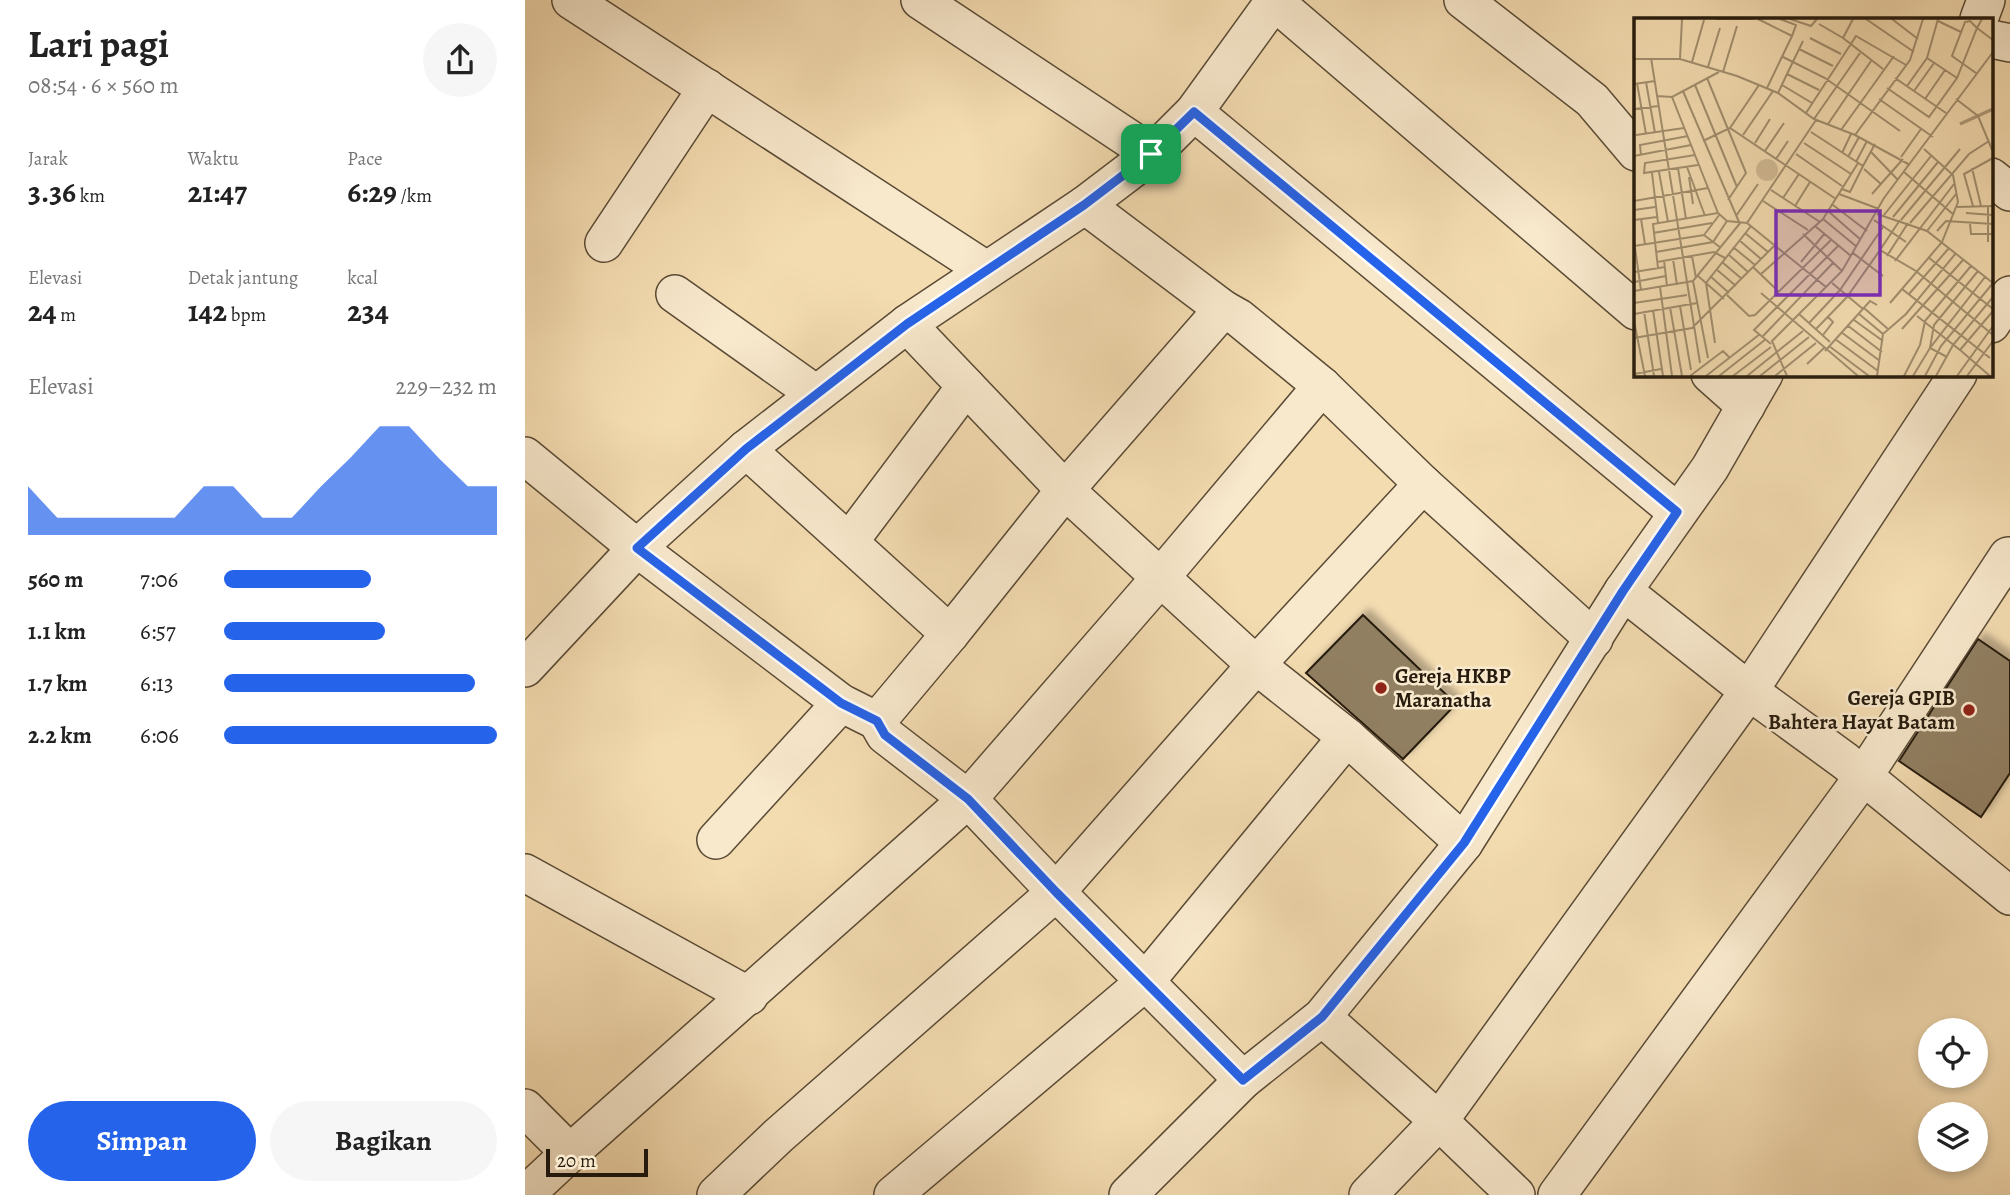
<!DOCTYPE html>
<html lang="id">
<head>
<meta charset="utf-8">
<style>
  body { margin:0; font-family:Alegreya,serif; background:#f6f6f6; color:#222; height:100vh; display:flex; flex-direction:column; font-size:26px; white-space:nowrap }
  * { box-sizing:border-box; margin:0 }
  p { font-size:23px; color:#767676 }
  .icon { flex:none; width:38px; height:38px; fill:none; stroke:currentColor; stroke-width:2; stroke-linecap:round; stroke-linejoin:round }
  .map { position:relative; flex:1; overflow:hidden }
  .panel { display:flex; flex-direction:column; background:#fff; width:525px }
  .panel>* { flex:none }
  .tools { position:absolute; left:1393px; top:1018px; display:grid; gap:14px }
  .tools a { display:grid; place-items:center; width:70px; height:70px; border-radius:50%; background:#fff; box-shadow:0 4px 10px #0003; font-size:35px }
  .scale { position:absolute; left:21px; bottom:18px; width:102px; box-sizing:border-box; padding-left:7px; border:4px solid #261b0d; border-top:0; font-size:19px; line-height:24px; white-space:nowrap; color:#261b0d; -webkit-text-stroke:5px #f8e8cc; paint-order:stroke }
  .pin { position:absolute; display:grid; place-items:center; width:60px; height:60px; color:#fff; margin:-30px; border-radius:14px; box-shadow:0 4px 10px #0006 }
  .round { display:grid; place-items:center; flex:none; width:74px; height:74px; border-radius:37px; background:#f6f6f6 }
  .head { display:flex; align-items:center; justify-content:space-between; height:119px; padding:0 28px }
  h1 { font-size:38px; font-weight:700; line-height:52px }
  .stats { display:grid; grid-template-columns:repeat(3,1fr); gap:10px; height:119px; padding:7px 28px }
  .stats div { display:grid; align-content:center }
  .stats b { font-size:30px; font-weight:700 }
  .stats small { font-size:19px; font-weight:400 }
  .stats p { font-size:19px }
  .chart { height:196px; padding:14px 28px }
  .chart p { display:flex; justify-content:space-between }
  .chart svg { width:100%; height:126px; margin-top:7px; fill:#2563eb; opacity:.7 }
  .action { display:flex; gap:14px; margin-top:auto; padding:14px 28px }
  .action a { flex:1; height:80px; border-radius:42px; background:#2563eb; color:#fff; font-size:28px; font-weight:700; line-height:80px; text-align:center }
  .action a+a { background:#f6f6f6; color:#222 }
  ul { padding:0 28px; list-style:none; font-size:23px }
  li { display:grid; grid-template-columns:112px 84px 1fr; align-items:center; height:52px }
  li i { height:18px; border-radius:9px; background:#2563eb }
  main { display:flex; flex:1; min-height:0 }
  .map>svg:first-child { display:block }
  .building { fill:#917f62; stroke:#261b0d; stroke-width:2; filter:url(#shadow) }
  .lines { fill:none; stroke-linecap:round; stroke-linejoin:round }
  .street-casing { stroke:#5a4b36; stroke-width:40 }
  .street { stroke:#f8e8cc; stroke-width:37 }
  .route-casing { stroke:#fff; stroke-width:14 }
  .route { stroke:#2563eb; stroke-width:9 }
  .poi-dot { fill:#8f2418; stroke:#f8e8cc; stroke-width:2.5 }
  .labels { text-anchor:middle; stroke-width:5; stroke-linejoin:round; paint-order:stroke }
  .poi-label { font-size:21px; font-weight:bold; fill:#261b0d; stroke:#f8e8cc; text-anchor:start }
  .inset-river { fill:none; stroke:#ae9a79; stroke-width:3.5 }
  .inset-road { fill:none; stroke:#a28f6f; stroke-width:2 }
  .view { fill:#7b2cbf; fill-opacity:0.15; stroke:#7b2cbf; stroke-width:3.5 }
  .inset-edge { fill:none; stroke:#261b0d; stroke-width:3.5 }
</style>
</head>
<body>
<main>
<section class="panel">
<div class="head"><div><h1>Lari pagi</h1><p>08:54 · 6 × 560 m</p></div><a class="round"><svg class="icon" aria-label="share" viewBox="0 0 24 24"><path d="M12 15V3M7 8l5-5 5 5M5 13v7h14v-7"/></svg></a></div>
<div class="stats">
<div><p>Jarak</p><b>3.36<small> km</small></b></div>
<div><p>Waktu</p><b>21:47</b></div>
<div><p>Pace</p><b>6:29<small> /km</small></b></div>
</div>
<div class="stats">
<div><p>Elevasi</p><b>24<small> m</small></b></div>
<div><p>Detak jantung</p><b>142<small> bpm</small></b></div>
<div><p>kcal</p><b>234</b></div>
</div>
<div class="chart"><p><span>Elevasi</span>229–232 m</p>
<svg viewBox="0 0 160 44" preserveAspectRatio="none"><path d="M0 44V27L10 38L20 38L30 38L40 38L50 38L60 27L70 27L80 38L90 38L100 27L110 17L120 6L130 6L140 17L150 27L160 27V44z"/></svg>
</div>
<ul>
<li><b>560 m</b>7:06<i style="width:54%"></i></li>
<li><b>1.1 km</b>6:57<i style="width:59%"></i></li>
<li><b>1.7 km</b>6:13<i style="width:92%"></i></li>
<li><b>2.2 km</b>6:06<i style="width:100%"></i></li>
</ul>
<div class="action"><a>Simpan</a><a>Bagikan</a></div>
</section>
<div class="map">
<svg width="1485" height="1195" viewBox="0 0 1485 1195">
  <defs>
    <filter id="shadow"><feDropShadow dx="6" dy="-6" stdDeviation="3.5" flood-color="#0004"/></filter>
  </defs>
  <rect width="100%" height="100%" fill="#f4dcb1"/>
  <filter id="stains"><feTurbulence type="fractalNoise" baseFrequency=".00286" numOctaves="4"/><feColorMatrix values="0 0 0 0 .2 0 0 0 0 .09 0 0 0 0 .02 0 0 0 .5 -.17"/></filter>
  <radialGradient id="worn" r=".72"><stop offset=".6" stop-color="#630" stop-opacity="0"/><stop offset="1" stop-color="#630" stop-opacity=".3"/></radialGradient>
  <!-- building -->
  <g class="building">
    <polygon points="838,615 931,704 878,759 781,673"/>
    <polygon points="1453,639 1485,661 1485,773 1456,817 1374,761"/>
  </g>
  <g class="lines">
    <!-- street casing -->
    <g class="street-casing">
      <g id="street">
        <polyline points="46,0 461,270"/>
        <polyline points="395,0 627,154"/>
        <polyline points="938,0 1067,100 1111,152"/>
        <polyline points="749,1 1111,311"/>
        <polyline points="1454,19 1461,0"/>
        <polyline points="1466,39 1485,43"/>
        <polyline points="669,112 1152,512"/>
        <polyline points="1466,177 1485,192"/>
        <polyline points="560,205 698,309 714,318 797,386 898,484 1069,639"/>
        <polyline points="79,243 182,88"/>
        <polyline points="150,294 291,394"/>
        <polyline points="382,324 540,490 731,665 822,737 939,843"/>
        <polyline points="1466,324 1485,295"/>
        <polyline points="1185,374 1221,406"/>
        <polyline points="221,449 425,634"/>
        <polyline points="0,456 112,548 316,703 352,721 360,735 443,799 531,892 718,1080"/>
        <polyline points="324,542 441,386"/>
        <polyline points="1098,591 1224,691 1320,761 1485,896"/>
        <polyline points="0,668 112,548 221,449 382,324 560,205 627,154 669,112 750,0"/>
        <polyline points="352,721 425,634 540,490 698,309"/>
        <polyline points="191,840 316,703"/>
        <polyline points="0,873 224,996"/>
        <polyline points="797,1017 914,1121 991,1195"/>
        <polyline points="0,1108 45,1153"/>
        <polyline points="0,1195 45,1153 443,799 635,578 797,386"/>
        <polyline points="191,1195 253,1136 531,892 731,665 898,484"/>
        <polyline points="368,1195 620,982 822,737"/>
        <polyline points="603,1195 718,1080 797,1017 939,843 1098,591 1185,468 1239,374"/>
        <polyline points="843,1195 914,1121 1224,691 1433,374"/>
        <polyline points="1032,1195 1338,777 1483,556"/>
      </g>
    </g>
    <!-- street -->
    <use href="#street" class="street"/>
  </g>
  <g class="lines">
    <!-- route casing -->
    <g class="route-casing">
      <polygon id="route" points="669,112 1152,512 1098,591 939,843 797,1017 718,1080 531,892 443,799 360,735 352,721 316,703 112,548 221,449 382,324 559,205 626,154"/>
    </g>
    <!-- route -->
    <use href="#route" class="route"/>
  </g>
  <!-- markers -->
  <g class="poi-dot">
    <circle cx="856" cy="688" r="7"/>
    <circle cx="1444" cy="710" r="7"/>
  </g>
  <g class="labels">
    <!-- poi labels -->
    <g class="poi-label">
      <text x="870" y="683">Gereja HKBP<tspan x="870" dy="24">Maranatha</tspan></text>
      <text x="1430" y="705" text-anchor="end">Gereja GPIB<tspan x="1430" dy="24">Bahtera Hayat Batam</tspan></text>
    </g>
  </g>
  <!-- overview -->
  <g transform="translate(1109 18)">
    <rect width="359" height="359" fill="#f4dcb1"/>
    <path d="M122 152a11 11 0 1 1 22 0a11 11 0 1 1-22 0Z" fill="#d1bb95"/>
    <path class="inset-river" d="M326 106 359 91"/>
    <path class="inset-road" d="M81 1H119M124 1 158 18 162 7 146 1M156 1 177 8 183 1M219 1 209 20 249 51M232 1 280 34M258 1 284 21M304 3 327 14M185 6 209 20M176 20 207 36M169 23 153 56 185 72M165 31 199 48M149 39 191 60 266 113M17 40 66 345M293 40 323 60M0 41H46L103 58 144 75 180 101 221 117 276 42 289 1M46 41 48 1M58 44 70 2M74 49 86 10M89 54 103 8M342 55 318 38 331 4 336 3 343 10 348 1M73 60 112 155 94 182M261 60 312 95M12 64 21 115M3 65 12 116M0 66 21 63M61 67 103 169M148 67 178 85M273 68 293 40 304 1M133 70 158 18M253 70 295 99 323 60 343 10 359 22M49 73 105 204M280 73 300 45M144 75 153 56M23 78 38 79 85 54M38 79 84 195 93 203 113 205 192 269M245 81 299 119M291 81 311 52M322 81 344 98 359 134M0 91 25 88M172 95 222 18 272 47M180 101 226 35M194 106 237 43M96 110 202 181M207 112 260 38M177 114 229 148 216 174 208 171M2 117 50 110M109 117 139 73M221 117 276 147M69 123 96 110 125 67M121 125 136 101M170 125 217 156M131 133 150 105M237 134 264 162M208 135 217 116M162 136 208 168M7 137 6 127 54 118M61 137 11 145 10 155 64 147M0 138 57 127M214 139 225 119M267 139 287 111M142 141 154 123M222 144 233 123M229 148 241 126M53 149 71 198M44 150 52 201M338 150 347 188M230 151 247 166M25 154 34 204M270 154 320 197M18 155 24 205M55 159 59 186M137 172 186 204M205 176 245 191M238 176 269 141M149 180 165 156M0 183 74 170M129 183 174 212M199 187 233 213M161 188 176 164M339 188 330 156 359 140M323 189 359 188M0 192 21 189M194 193 227 222M332 195 359 197M243 196 293 213 359 265M250 197 297 138M102 198 124 166M259 199 304 144M7 201 11 226M189 201 223 229M0 202 23 199M240 202 272 224M266 202 246 232 282 253 359 317M267 202 326 131M113 205 182 102M276 205 335 136 355 123M336 206 337 216H359M181 208 217 238M293 213 322 176M303 213 312 203 359 206M19 215 78 205M111 215 134 234M169 216 208 253M70 217 86 196M105 222 127 241M0 223 7 272M354 224V188M0 228 70 217 87 230M99 229 121 247M22 234 79 224 93 203M219 235 249 258M94 236 114 254M58 238 62 260M253 238 274 205M294 239 359 291M39 241 43 267M30 242 33 268M261 243 320 166M23 244 80 234 91 240M88 244 108 261M167 244 191 215M119 249 145 274M24 250 19 206 84 195M82 251 102 268M0 254 31 249M127 256 189 201 224 145M64 258 90 281M76 258 95 275M59 263 74 340M0 264 32 258M198 265 229 291M26 269 38 358M268 271 308 224 324 184 319 157 290 131M0 273 59 263 107 204M127 275 224 358M275 276 315 230M93 277 115 298 121 297 198 221M0 285 53 277M256 285 268 271 356 340M46 288 57 352M36 289 48 358M230 290 254 311M19 292 29 358M10 293 20 358M0 296 63 285M165 296 196 324M225 296 249 316 243 358M283 298 326 332M220 302 249 323M0 303 11 358M175 305 206 272 249 209M213 307 248 334M182 311 213 279 246 232M268 311 329 242M207 314 246 343M249 316 272 296 322 235M189 317 199 304 194 299M129 318 199 245M0 320 58 310 142 226M201 321 244 353M81 325 72 265 117 208M137 326 120 312 205 227M195 328 235 358M191 333 236 283 243 287M313 339 296 330 351 259M173 346 190 330M0 356 27 351M56 358 89 333 95 339M72 358 126 316M85 358 132 321M99 358 137 329M113 358 169 313M126 358 175 319M141 358 182 325M153 358 138 323 208 253 250 180 359 34M270 358 286 327 291 303 337 248M279 358 296 330 300 307 344 253M291 358 307 328 359 265M302 358 319 327 359 279M323 358 359 308M333 358 359 323M356 358 326 332 359 293"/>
    <path class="view" d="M142 193H246V277H142Z"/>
    <rect width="359" height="359" class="inset-edge"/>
  </g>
  <rect width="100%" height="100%" filter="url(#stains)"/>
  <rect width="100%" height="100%" fill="url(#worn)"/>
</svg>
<div class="tools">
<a><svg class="icon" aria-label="locate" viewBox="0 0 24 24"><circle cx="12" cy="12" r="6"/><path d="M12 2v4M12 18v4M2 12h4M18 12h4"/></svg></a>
<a><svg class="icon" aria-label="layers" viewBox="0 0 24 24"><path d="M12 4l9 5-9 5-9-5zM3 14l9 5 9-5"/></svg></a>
</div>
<div class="scale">20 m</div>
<div class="pin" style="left:626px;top:154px;background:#1e9e55"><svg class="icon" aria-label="arrive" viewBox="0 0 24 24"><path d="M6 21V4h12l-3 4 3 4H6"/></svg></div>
</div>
</main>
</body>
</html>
